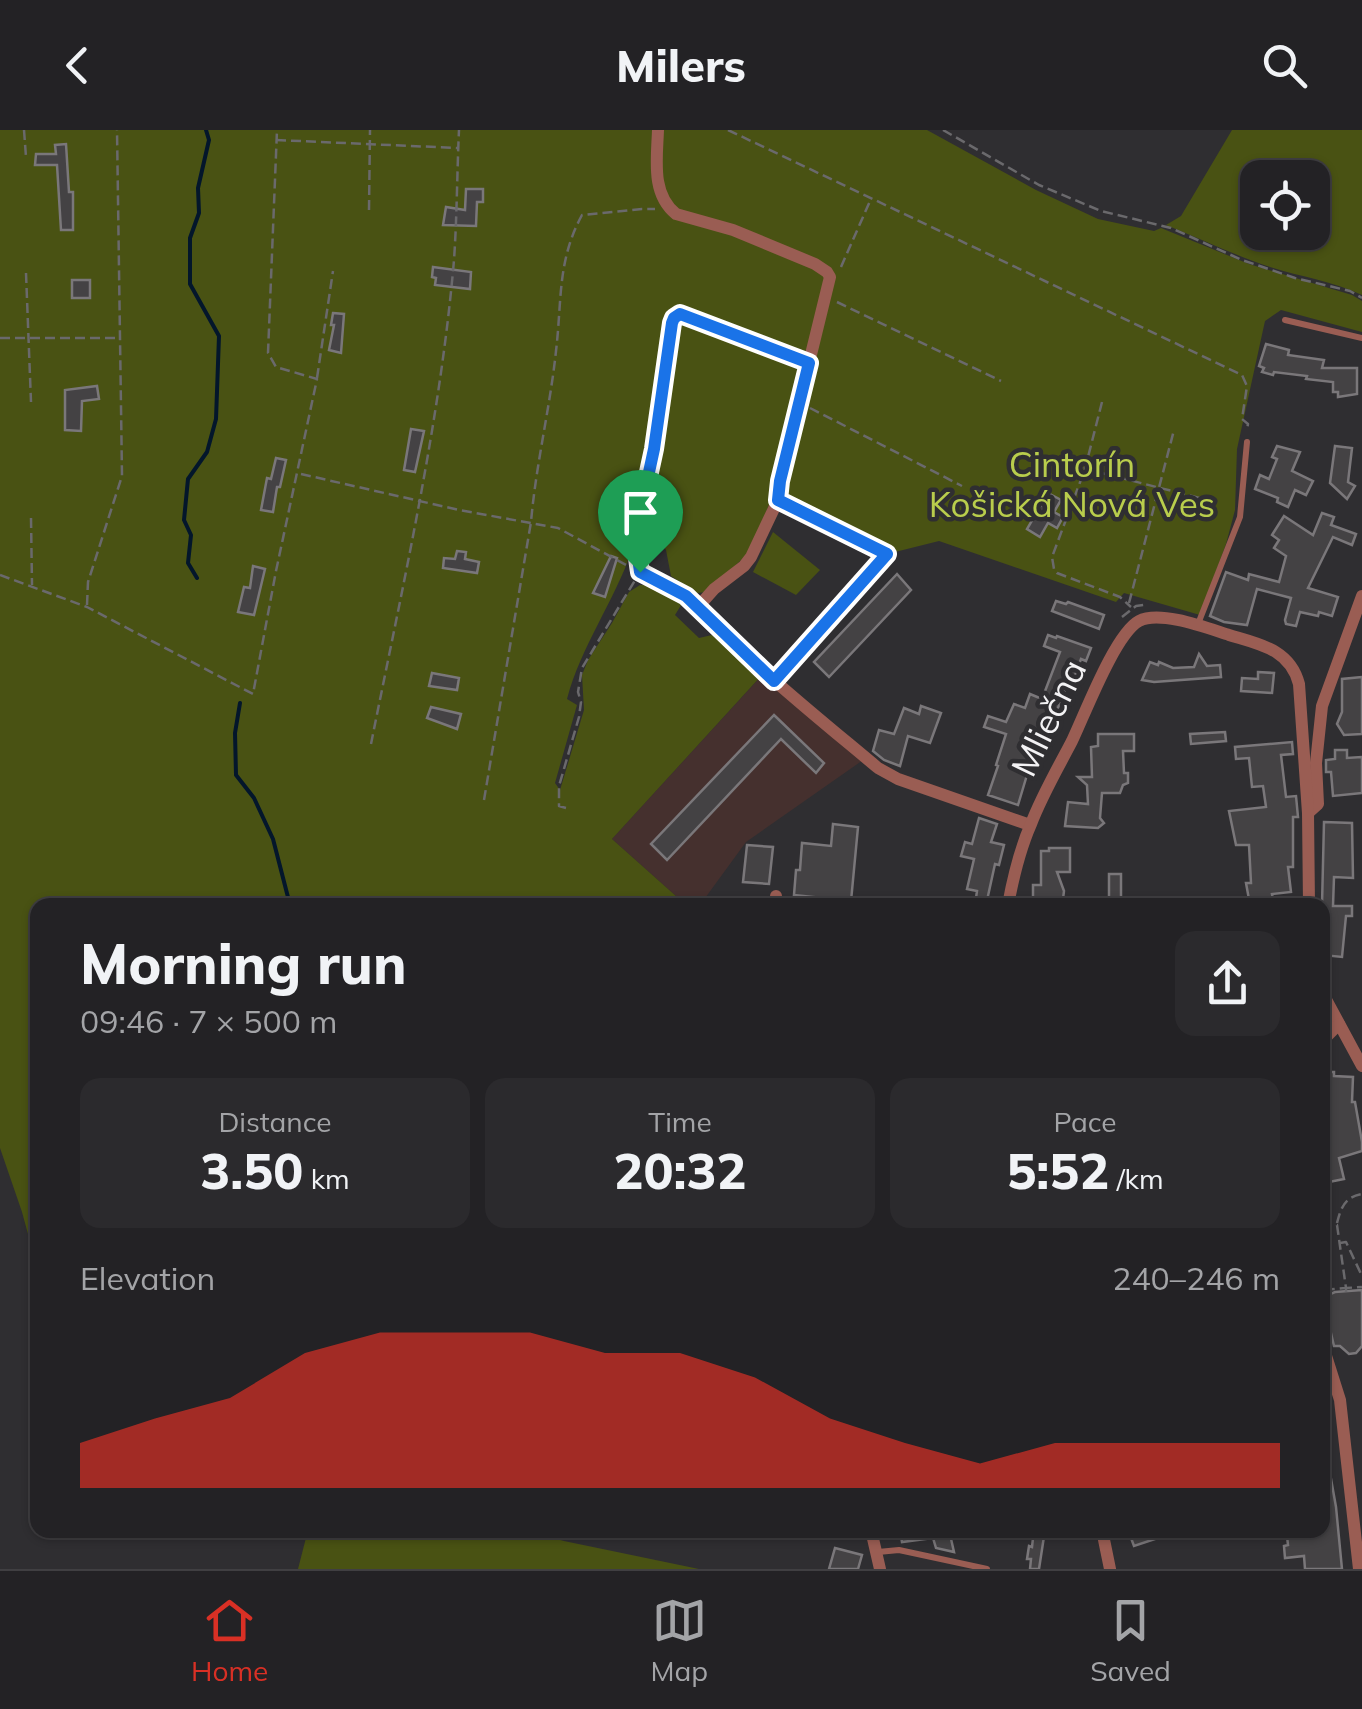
<!DOCTYPE html>
<html lang="en">
<head>
<meta charset="utf-8">
<style>
  body { margin:0; font-family:Mulish,sans-serif; background:#2b2a2d; color:#f1f3f6; height:100vh; display:flex; flex-direction:column; font-size:38px; white-space:nowrap }
  * { box-sizing:border-box; margin:0 }
  p { font-size:32px; color:#a3a4a7 }
  .icon { flex:none; width:55px; height:55px; fill:none; stroke:currentColor; stroke-width:2; stroke-linecap:round; stroke-linejoin:round }
  .map { position:relative; flex:1; overflow:hidden }
  .side { position:absolute; left:30px; top:768px; width:1300px; height:640px; display:flex; flex-direction:column; background:#232225; border-radius:20px; box-shadow:0 2px 8px #0004,0 0 0 2px #403f42 }
  .side>* { flex:none }
  .buttons { position:absolute; left:1240px; top:30px; display:grid; gap:20px }
  .buttons a { display:grid; place-items:center; width:90px; height:90px; border-radius:20px; background:#232225; box-shadow:0 2px 8px #0004,0 0 0 2px #403f42; font-size:50px }
  .pin { position:absolute; display:grid; place-items:center; width:85px; height:85px; color:#fff; margin:-102px -42px; border-radius:50% 50% 50% 0; rotate:-45deg; box-shadow:0 0 10px #0007 }
  .pin .icon { rotate:45deg }
  .round { display:grid; place-items:center; flex:none; width:105px; height:105px; border-radius:20px; background:#2b2a2d }
  .headline { display:flex; align-items:center; justify-content:space-between; height:170px; padding:0 50px }
  h1 { font-size:55px; font-weight:800; line-height:75px }
  .metrics { display:grid; grid-template-columns:repeat(3,1fr); gap:15px; height:170px; padding:10px 50px }
  .metrics div { display:grid; align-content:center; border-radius:20px; background:#2b2a2d; text-align:center }
  .metrics b { font-size:50px; font-weight:800 }
  .metrics small { font-size:28px; font-weight:400 }
  .metrics p { font-size:28px }
  .chart { height:280px; padding:20px 50px }
  .chart p { display:flex; justify-content:space-between }
  .chart svg { width:100%; height:180px; margin-top:10px; fill:#d93025; opacity:.7 }
  header { display:flex; justify-content:space-between; align-items:center; height:130px; padding:0 50px; background:#232225; font-size:45px; font-weight:800 }
  .tabs { display:flex; justify-content:space-around; align-items:center; height:140px; border-top:2px solid #403f42; background:#232225; font-size:28px; color:#a3a4a7 }
  .tabs a { display:grid; justify-items:center; gap:5px }
  .tabs .current { color:#d93025 }
  .map>svg:first-child { display:block }
  .industrial { fill:#45302e }
  .green { fill:#495213; fill-rule:evenodd }
  .lines { fill:none; stroke-linecap:round; stroke-linejoin:round }
  .stream { stroke:#03162b; stroke-width:4 }
  .building { fill:#444244; stroke:#7a777a; stroke-width:2.5 }
  .path { stroke:#6a696c; stroke-width:2.5; stroke-dasharray:10 5; stroke-linecap:butt }
  .lane { stroke:#9a5d53; stroke-width:6 }
  .street { stroke:#9a5d53; stroke-width:12 }
  .route-casing { stroke:#fff; stroke-width:20 }
  .route { stroke:#1a73e8; stroke-width:12 }
  .labels { text-anchor:middle; stroke-width:9; stroke-linejoin:round; paint-order:stroke }
  .park-label { font-size:35px; fill:#b9cd4c; stroke:#2f2e31 }
  .street-label { font-size:35px; fill:#f3f2f4; stroke:#2f2e31 }
</style>
</head>
<body>
<header><svg class="icon" aria-label="back" viewBox="0 0 24 24"><path d="M15 5l-7 7 7 7"/></svg>Milers<svg class="icon" aria-label="search" viewBox="0 0 24 24"><circle cx="10" cy="10" r="6"/><path d="M15 15l6 6"/></svg></header>
<div class="map">
<svg width="1362" height="1439" viewBox="0 0 1362 1439">
  <rect width="100%" height="100%" fill="#2f2e31"/>
  <!-- industrial -->
  <polygon class="industrial" points="764,543 866,628 746,712 700,775 686,775 612,709"/>
  <!-- green -->
  <g class="green">
    <path d="M0 0H927L1036 60 1098 89 1154 101 1161 98 1249 134 1352 165 1362 171V202L1281 180 1265 191 1237 319 1235 380 1226 414 1200 485 1124 463 1116 472 939 411 887 424 778 370 788 348 818 233 807 229 774 363 749 423 706 462 697 463 671 446 666 420 659 410 632 420C614 472 581 516 567 569L577 575 555 653 560 660 584 580 582 545 588 530 612 493 629 462 640 455H647L683 472 675 485 699 508 712 505 762 545 612 709 686 775H38L37 1137 22 1082 0 1018Z"/>
    <path d="M1232 0H1362V165C1333 151 1301 147 1270 137 1234 125 1201 109 1166 95L1181 86ZM1258 48H1312V102H1258Z"/>
    <polygon points="773,402 820,440 796,465 753,442"/>
    <polygon points="308,1400 524,1400 564,1411 699,1439 298,1439"/>
  </g>
  <g class="lines">
    <!-- stream -->
    <g class="stream">
      <polyline points="197,448 188,433 191,405 184,390 188,349 207,322 216,289 219,206 190,154 190,108 199,83 198,58 209,10 206,0"/>
      <polyline points="240,573 235,603 236,645 254,668 273,709 290,775"/>
    </g>
  </g>
  <!-- building -->
  <g class="building">
    <polygon points="66,14 69,62 73,62 73,100 61,100 57,35 35,35 36,24 56,24 55,15"/>
    <polygon points="466,59 483,59 483,72 477,72 476,96 443,95 446,77 465,80"/>
    <polygon points="433,137 471,142 470,159 435,155 436,148 432,147"/>
    <rect x="72" y="150" width="18" height="18"/>
    <polygon points="333,183 344,184 341,223 329,220 334,195 331,195"/>
    <polygon points="1266,214 1289,220 1288,225 1324,230 1322,238 1357,238 1357,264 1338,267 1338,262 1333,262 1333,252 1306,249 1307,246 1274,242 1273,245 1262,242 1264,238 1259,236"/>
    <polygon points="97,256 99,269 82,271 81,301 65,300 65,260"/>
    <polygon points="411,299 424,301 415,342 404,340"/>
    <polygon points="1277,316 1300,322 1292,341 1313,351 1306,365 1295,360 1288,377 1277,372 1278,368 1255,359 1260,345 1269,349 1277,329 1272,327"/>
    <polygon points="1335,316 1352,318 1348,352 1355,356 1347,369 1330,353"/>
    <polygon points="276,328 286,330 280,357 277,357 273,382 261,380 267,348 271,349"/>
    <polygon points="1048,363 1061,370 1054,382 1063,387 1057,398 1048,393 1040,407 1027,399"/>
    <polygon points="1322,383 1334,387 1331,395 1356,404 1352,415 1333,407 1308,458 1338,467 1332,486 1319,482 1318,486 1300,482 1296,496 1286,494 1285,490 1291,468 1257,459 1247,495 1224,492 1210,486 1226,442 1248,450 1249,444 1279,452 1286,426 1274,418 1279,410 1272,405 1284,386 1313,405"/>
    <polygon points="457,421 466,422 465,429 479,432 477,443 443,438 444,428 455,429"/>
    <polygon points="611,426 617,428 605,467 593,463"/>
    <polygon points="253,436 265,439 254,485 238,482 244,457 250,458"/>
    <polygon points="897,444 911,460 829,547 814,532"/>
    <polygon points="1056,471 1066,474 1068,472 1104,485 1099,499 1052,481"/>
    <polygon points="1048,505 1056,508 1057,506 1091,518 1086,531 1081,529 1070,559 1066,558 1030,647 1027,645 1018,675 988,665 998,636 996,635 1006,604 984,597 988,586 1006,592 1014,574 1025,578 1030,564 1042,569 1060,522 1044,516"/>
    <polygon points="1199,524 1207,536 1220,535 1221,547 1154,552 1142,550 1150,532 1158,535 1159,532 1173,538 1194,537"/>
    <polygon points="1258,542 1274,543 1272,563 1241,561 1242,548 1258,549"/>
    <polygon points="432,543 459,548 457,560 429,556"/>
    <polygon points="1362,547 1362,604 1344,605 1337,594 1342,582 1342,549"/>
    <polygon points="921,576 941,583 930,613 908,606 900,636 884,630 873,621 879,600 894,604 904,578 919,584"/>
    <polygon points="431,577 461,584 457,599 427,588"/>
    <polygon points="774,585 824,633 816,643 781,609 667,730 651,714"/>
    <polygon points="1225,602 1226,611 1191,614 1190,604"/>
    <polygon points="1098,604 1134,604 1134,621 1123,621 1124,643 1128,643 1128,653 1123,655 1120,663 1102,663 1100,688 1104,693 1098,698 1065,696 1068,672 1088,674 1087,655 1078,647 1092,647 1091,617 1098,616"/>
    <polygon points="1292,612 1293,624 1281,625 1286,667 1296,666 1298,687 1293,687 1293,737 1288,737 1291,762 1272,764 1274,775 1250,775 1246,753 1251,753 1249,715 1236,715 1229,681 1266,677 1263,656 1252,657 1249,628 1236,629 1235,617"/>
    <polygon points="1335,620 1347,620 1347,628 1362,627 1362,663 1333,666 1331,642 1326,642 1326,630 1335,629"/>
    <polygon points="979,688 997,694 991,712 1004,715 999,735 995,734 986,775 975,775 977,761 967,759 974,729 961,726 965,712 972,714"/>
    <polygon points="1324,692 1352,693 1353,748 1334,747 1333,776 1352,776 1352,786 1346,786 1342,827 1322,825 1326,785 1322,785 1322,775"/>
    <polygon points="833,694 858,697 851,771 794,765 796,740 800,740 802,713 831,716"/>
    <polygon points="747,715 773,717 769,754 743,752"/>
    <polygon points="1049,718 1070,718 1070,742 1057,742 1064,761 1063,769 1062,775 1033,775 1033,755 1041,755 1041,721 1049,721"/>
    <rect x="1109" y="744" width="12" height="30"/>
    <polygon points="1322,942 1334,942 1334,946 1353,947 1352,972 1355,972 1362,1012 1362,1021 1339,1028 1344,1049 1324,1053"/>
    <polygon points="1362,1160 1362,1216 1356,1223 1349,1224 1340,1216 1334,1216 1330,1199 1327,1199 1325,1182 1329,1180 1328,1165 1335,1162"/>
    <polygon points="1322,1332 1328,1332 1336,1377 1342,1439 1305,1439 1304,1426 1285,1428 1284,1416 1288,1415 1287,1406 1322,1400"/>
    <polygon points="900,1400 949,1400 954,1422 936,1418 933,1408 902,1412"/>
    <polygon points="1034,1400 1045,1400 1039,1439 1030,1439 1031,1429 1027,1429 1029,1416 1032,1417"/>
    <polygon points="1128,1400 1176,1400 1176,1402 1134,1416"/>
    <polygon points="835,1418 862,1425 858,1439 829,1439"/>
  </g>
  <g class="lines">
    <!-- path -->
    <g class="path">
      <polyline points="24,0 26,27"/>
      <polyline points="728,0 1242,245 1247,256 1242,289 1248,294 1247,300"/>
      <polyline points="943,0 1039,55 1101,81 1171,98 1242,130 1295,148 1350,161 1362,168"/>
      <polyline points="276,10 457,18"/>
      <polyline points="369,80 370,0"/>
      <polyline points="841,137 870,71"/>
      <polyline points="26,143 31,272"/>
      <polyline points="837,172 1001,251"/>
      <polyline points="0,208 118,208"/>
      <polyline points="317,248 333,141"/>
      <polyline points="1102,272 1085,339 1052,427 1054,439 1057,443 1120,467 1131,477"/>
      <polyline points="810,278 962,356"/>
      <polyline points="1059,332 1211,371"/>
      <polyline points="301,344 459,380 558,398 689,469"/>
      <polyline points="31,388 32,455"/>
      <polyline points="0,445 87,477 253,564 276,441 317,249 276,237 268,223 277,0"/>
      <polyline points="1129,473 1174,300"/>
      <polyline points="87,475 88,452 122,346 117,0"/>
      <polyline points="1122,487 1136,476 1144,475"/>
      <path d="M371 614C403 454 440 293 454 130 457 87 457 43 459 0"/>
      <path d="M484 670 531 392C536 334 550 278 556 221 562 171 557 131 582 85L642 79H655"/>
      <polyline points="566,678 559,676 559,656 579,587 581,572 578,562 582,538 640,442 635,407 654,319 673,188 680,185 693,188 798,230"/>
      <path d="M1337 1093C1341 1077 1345 1067 1362 1064"/>
      <polyline points="1322,1096 1337,1095 1346,1158 1322,1160"/>
      <polyline points="1340,1113 1346,1112 1362,1146"/>
      <polyline points="1346,1162 1346,1158 1362,1157"/>
    </g>
    <!-- lane -->
    <g class="lane">
      <polyline points="1285,190 1362,208"/>
      <polyline points="1198,494 1240,387 1247,312"/>
      <polyline points="878,1422 899,1420 987,1439"/>
    </g>
    <!-- street -->
    <g class="street">
      <path d="M658 0C657 29 651 64 676 84L733 100 815 134 827 142 830 147 780 351 778 370 887 424 774 551"/>
      <path d="M778 370 751 427 744 436 714 459 698 477C753 536 816 586 878 638L898 649 1030 695"/>
      <polyline points="1308,683 1318,674 1316,633 1322,576 1362,466"/>
      <polyline points="776,775 776,766"/>
      <path d="M1008 775C1013 748 1020 719 1031 694 1042 665 1058 638 1072 611 1085 584 1115 504 1139 491 1160 480 1207 498 1229 505 1259 514 1290 519 1299 554L1308 683 1309 775"/>
      <polyline points="1322,862 1362,936"/>
      <polyline points="1322,911 1339,894"/>
      <polyline points="1322,1213 1340,1270 1359,1439"/>
      <polyline points="871,1400 880,1439"/>
      <polyline points="1102,1400 1110,1439"/>
    </g>
  </g>
  <g class="lines">
    <!-- route casing -->
    <g class="route-casing">
      <polygon id="route" points="680,184 809,233 780,351 778,370 887,424 774,551 686,466 640,442 635,407 654,319 672,193 674,188"/>
    </g>
    <!-- route -->
    <use href="#route" class="route"/>
  </g>
  <g class="labels">
    <!-- park labels -->
    <g class="park-label">
      <text x="1072" y="347">Cintorín<tspan x="1072" dy="40">Košická Nová Ves</tspan></text>
    </g>
    <!-- street labels -->
    <g class="street-label">
      <text transform="translate(1049 588) rotate(-64)" y="12">Mliečna</text>
    </g>
  </g>
</svg>
<div class="buttons">
<a><svg class="icon" aria-label="locate" viewBox="0 0 24 24"><circle cx="12" cy="12" r="6"/><path d="M12 2v4M12 18v4M2 12h4M18 12h4"/></svg></a>
</div>
<div class="pin" style="left:640px;top:442px;background:#1e9e55"><svg class="icon" aria-label="arrive" viewBox="0 0 24 24"><path d="M6 21V4h12l-3 4 3 4H6"/></svg></div>
<section class="side">
<div class="headline"><div><h1>Morning run</h1><p>09:46 · 7 × 500 m</p></div><a class="round"><svg class="icon" aria-label="share" viewBox="0 0 24 24"><path d="M12 15V3M7 8l5-5 5 5M5 13v7h14v-7"/></svg></a></div>
<div class="metrics">
<div><p>Distance</p><b>3.50<small> km</small></b></div>
<div><p>Time</p><b>20:32</b></div>
<div><p>Pace</p><b>5:52<small> /km</small></b></div>
</div>
<div class="chart"><p><span>Elevation</span>240–246 m</p>
<svg viewBox="0 0 160 44" preserveAspectRatio="none"><path d="M0 44V33L10 27L20 22L30 11L40 6L50 6L60 6L70 11L80 11L90 17L100 27L110 33L120 38L130 33L140 33L150 33L160 33V44z"/></svg>
</div>
</section>
</div>
<nav class="tabs">
<a class="current"><svg class="icon" aria-label="home" viewBox="0 0 24 24"><path d="M3 11l9-7 9 7M6 9v11h12V9"/></svg>Home</a>
<a><svg class="icon" aria-label="map" viewBox="0 0 24 24"><path d="M3 6l6-2 6 2 6-2v14l-6 2-6-2-6 2zM9 4v14M15 6v14"/></svg>Map</a>
<a><svg class="icon" aria-label="saved" viewBox="0 0 24 24"><path d="M7 4h10v16l-5-4-5 4z"/></svg>Saved</a>
</nav>
</body>
</html>
